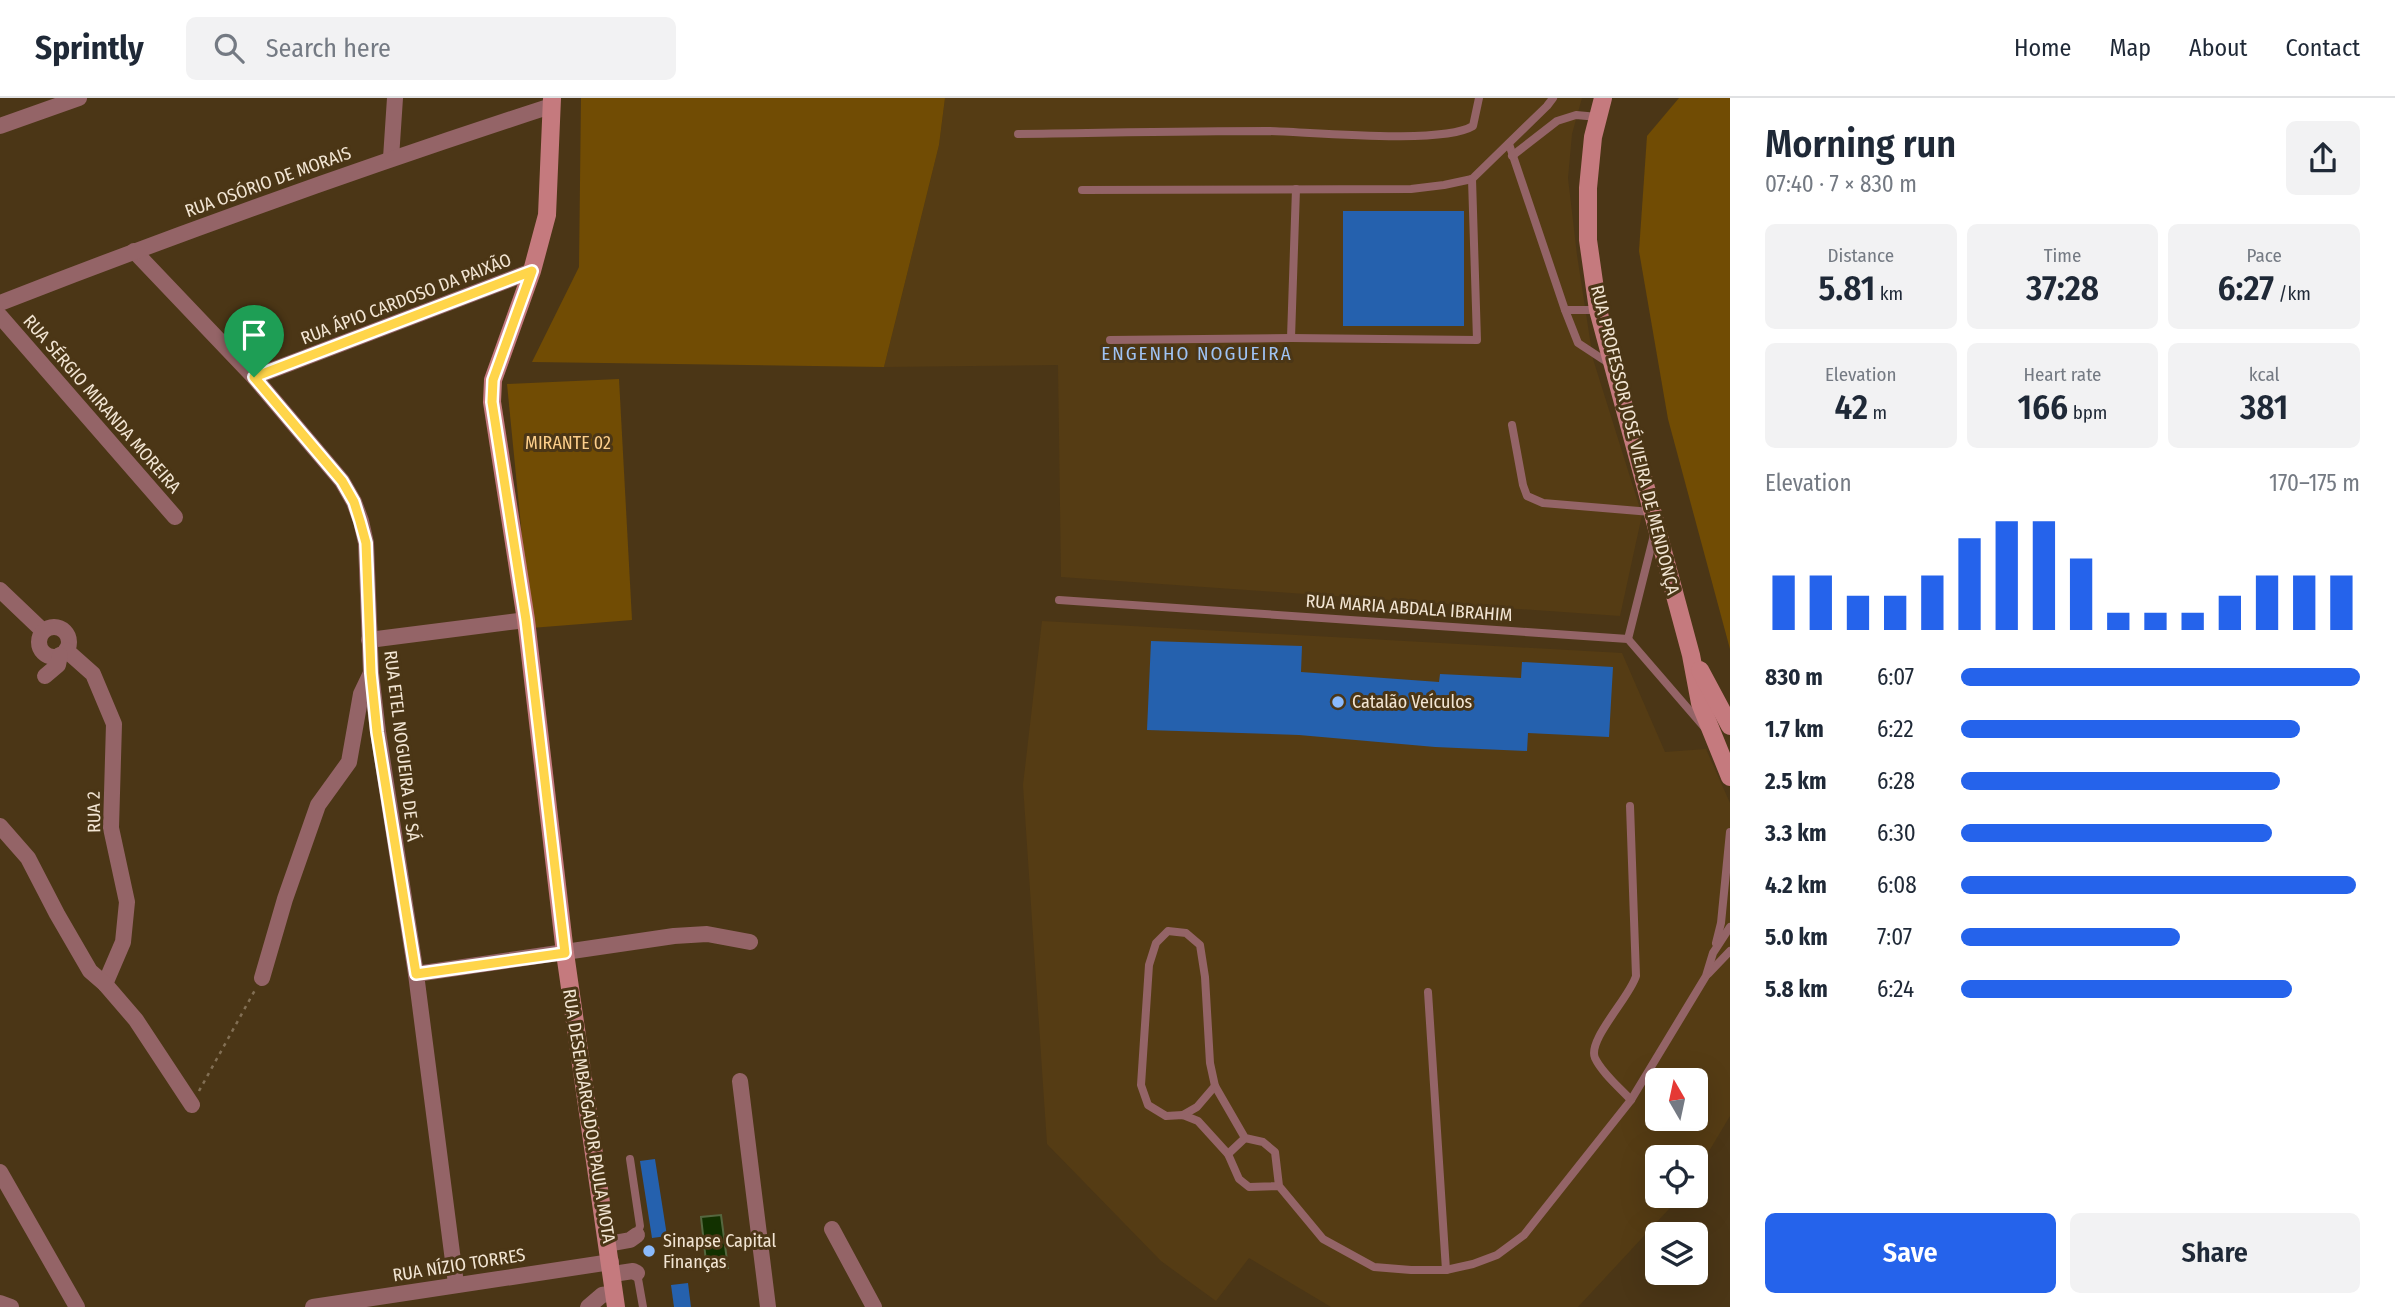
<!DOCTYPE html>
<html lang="en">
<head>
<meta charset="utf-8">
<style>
  body { margin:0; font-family:"Fira Sans Condensed",sans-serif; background:#f2f2f3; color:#1f2937; height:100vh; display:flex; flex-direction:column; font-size:26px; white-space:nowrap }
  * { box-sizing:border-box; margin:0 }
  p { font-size:23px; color:#747a83 }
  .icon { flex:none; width:38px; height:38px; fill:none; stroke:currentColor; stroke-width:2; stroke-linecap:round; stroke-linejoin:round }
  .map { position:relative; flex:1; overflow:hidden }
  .sheet { display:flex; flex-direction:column; background:#fff; width:665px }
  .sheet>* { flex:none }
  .needle { width:46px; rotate:351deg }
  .controls { position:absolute; left:1645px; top:970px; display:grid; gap:14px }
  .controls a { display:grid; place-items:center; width:63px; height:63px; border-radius:10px; background:#fff; box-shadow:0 7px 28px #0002; font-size:35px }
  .pin { position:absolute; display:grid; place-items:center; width:60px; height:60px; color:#fff; margin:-72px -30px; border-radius:50% 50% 50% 0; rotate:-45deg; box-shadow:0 0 7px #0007 }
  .pin .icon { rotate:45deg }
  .round { display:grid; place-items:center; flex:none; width:74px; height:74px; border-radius:10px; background:#f2f2f3 }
  .head { display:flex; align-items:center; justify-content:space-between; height:119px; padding:0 35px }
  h1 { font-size:38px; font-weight:600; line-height:52px }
  .stats { display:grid; grid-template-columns:repeat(3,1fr); gap:10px; height:119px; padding:7px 35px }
  .stats div { display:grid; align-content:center; border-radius:10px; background:#f2f2f3; text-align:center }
  .stats b { font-size:35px; font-weight:600 }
  .stats small { font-size:19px; font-weight:400 }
  .stats p { font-size:19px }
  .chart { height:196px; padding:14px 35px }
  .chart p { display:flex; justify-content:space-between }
  .chart svg { width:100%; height:126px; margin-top:7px; stroke:#2563eb; stroke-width:6 }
  .primary-button { display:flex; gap:14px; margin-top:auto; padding:14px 35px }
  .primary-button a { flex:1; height:80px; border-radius:10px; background:#2563eb; color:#fff; font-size:28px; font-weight:600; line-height:80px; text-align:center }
  .primary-button a+a { background:#f2f2f3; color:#1f2937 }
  ul { padding:0 35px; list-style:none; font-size:23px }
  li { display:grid; grid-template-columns:112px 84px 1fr; align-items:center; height:52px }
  li i { height:18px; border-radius:9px; background:#2563eb }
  header { display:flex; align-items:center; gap:42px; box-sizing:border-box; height:98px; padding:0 35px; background:#fff; border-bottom:2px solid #e0e1e3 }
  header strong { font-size:33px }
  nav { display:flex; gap:38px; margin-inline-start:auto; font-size:24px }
  .search { width:490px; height:63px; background:#f2f2f3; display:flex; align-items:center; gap:18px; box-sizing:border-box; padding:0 24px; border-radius:10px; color:#747a83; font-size:26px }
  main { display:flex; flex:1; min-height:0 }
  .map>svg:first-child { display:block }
  .built { fill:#553c14; fill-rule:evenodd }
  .green { fill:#714c04 }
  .water { fill:#123100; stroke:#55673f; stroke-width:2 }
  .building { fill:#2561ae }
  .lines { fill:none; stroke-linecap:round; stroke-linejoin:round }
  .path { stroke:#826f54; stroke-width:2.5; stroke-dasharray:3.5 5; stroke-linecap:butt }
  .lane { stroke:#946467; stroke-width:8 }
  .street { stroke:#946467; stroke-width:16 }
  .secondary { stroke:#c57a7e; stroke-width:18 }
  .route-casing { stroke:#fff; stroke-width:14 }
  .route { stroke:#ffd54a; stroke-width:9 }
  .poi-dot { fill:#8abafc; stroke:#4b3616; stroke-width:2.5 }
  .labels { text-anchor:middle; stroke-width:6; stroke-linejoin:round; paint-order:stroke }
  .street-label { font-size:18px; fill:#f2e5d3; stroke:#4b3616 }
  .park-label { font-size:18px; fill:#fdcf8b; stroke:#4b3616 }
  .poi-label { font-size:18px; fill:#f2e5d3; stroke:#4b3616; text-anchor:start }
  .neighbourhood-label { font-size:19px; letter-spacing:2px; fill:#9fc3f4; stroke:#4b3616 }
</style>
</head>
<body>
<header>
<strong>Sprintly</strong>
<div class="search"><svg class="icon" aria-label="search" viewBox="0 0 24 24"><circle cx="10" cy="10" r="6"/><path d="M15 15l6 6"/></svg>Search here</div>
<nav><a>Home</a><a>Map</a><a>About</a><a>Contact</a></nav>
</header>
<main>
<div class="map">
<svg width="1730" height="1209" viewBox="0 0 1730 1209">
  <rect width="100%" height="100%" fill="#4b3616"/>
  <!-- built -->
  <g class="built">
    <polygon points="945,0 1582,0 1572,36 1568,80 1577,157 1593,261 1642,417 1620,518 1061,479 1058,267 884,269 939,47"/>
    <path d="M1042 523 1622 555 1665 654 1706 651 1730 705V1018L1696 1075V1059H1657V1097H1682L1578 1209H1331L1249 1160 1216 1203 1161 1163 1047 1046 1023 687ZM1657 982H1696V1020H1657Z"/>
  </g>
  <!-- green -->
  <g class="green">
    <polygon points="581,0 945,0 939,47 884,269 532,264 579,169"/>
    <polygon points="1679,0 1730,0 1730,551 1668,321 1639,153 1647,38"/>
    <polygon points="619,281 632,522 531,530 507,286"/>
  </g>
  <!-- water -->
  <polygon class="water" points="721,1117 728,1170 707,1172 701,1119"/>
  <!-- building -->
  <g class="building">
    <rect x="1343" y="113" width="121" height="115"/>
    <polygon points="1151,543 1302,548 1301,574 1439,584 1440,576 1521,580 1522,564 1613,569 1609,639 1528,635 1527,653 1435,649 1299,637 1147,632"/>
    <polygon points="655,1061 667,1138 652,1140 640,1063"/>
    <polygon points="688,1185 691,1209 674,1209 671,1187"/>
  </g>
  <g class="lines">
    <!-- path -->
    <polyline class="path" points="199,993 255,892"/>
    <!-- lane -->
    <g class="lane">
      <path d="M1018 36C1101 35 1184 33 1268 33 1311 34 1442 47 1473 28L1479 0"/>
      <polyline points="1509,46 1565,212 1597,212"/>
      <polyline points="1512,58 1557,23 1576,17 1598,19"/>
      <polyline points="1082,92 1411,91 1444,87 1472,81 1547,8 1553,0"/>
      <polyline points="1565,212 1578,245 1610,266"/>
      <polyline points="1291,240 1296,91"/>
      <polyline points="1110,242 1291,240 1477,242 1472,81"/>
      <polyline points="1512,327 1523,387 1527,398 1543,405 1651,414"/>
      <polyline points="1059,502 1628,541 1704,629"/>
      <polyline points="1628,541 1654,437"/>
      <path d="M1630 708 1636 878C1630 899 1587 942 1595 960 1602 975 1620 990 1631 1002"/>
      <polyline points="1716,845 1721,825 1730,734"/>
      <polyline points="1708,876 1730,853"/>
      <polyline points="1428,894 1446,1172"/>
      <polyline points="1183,1017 1197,1009 1215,988"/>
      <polyline points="1228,1056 1245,1040"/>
      <polyline points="630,1061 640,1128 637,1137"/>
      <polyline points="1279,1088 1249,1089 1239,1081 1228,1056 1198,1023 1183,1017 1166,1018 1148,1007 1141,987 1149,867 1156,845 1168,833 1186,835 1200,847 1205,879 1210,965 1215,988 1245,1040 1263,1044 1275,1054 1279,1088 1323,1141 1374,1169 1411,1172 1446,1172 1473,1166 1497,1157 1524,1137 1631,1002 1706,878 1713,855 1730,829"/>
      <polyline points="637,1175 643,1209"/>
    </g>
    <!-- street -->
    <g class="street">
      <polyline points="0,28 79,0"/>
      <polyline points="391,60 395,0"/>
      <polyline points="134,153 254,279 342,383 354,404 361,423 366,445 371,575 378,634 416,876 456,1186"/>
      <path d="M0 205C182 134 366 68 551 8"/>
      <polyline points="0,218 175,419"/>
      <polyline points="254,279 532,173"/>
      <polyline points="0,492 43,533"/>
      <circle cx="54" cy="544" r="15"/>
      <polyline points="369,542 526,522"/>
      <polyline points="66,552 93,576 114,626 111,730 127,804 123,844 105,886"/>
      <polyline points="45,578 58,567 60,557"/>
      <polyline points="0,728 28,760 57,816 90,873 105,886 136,922 192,1007"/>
      <polyline points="416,876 674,838 707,836 750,844"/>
      <polyline points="262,880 285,801 318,707 349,664 361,596 371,575"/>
      <polyline points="740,983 768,1209"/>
      <polyline points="0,1074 77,1209"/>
      <polyline points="832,1131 874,1209"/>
      <polyline points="608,1146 630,1142 637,1137"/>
      <polyline points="613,1176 633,1173 637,1175"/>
      <polyline points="0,1205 11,1209"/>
      <polyline points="313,1209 611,1164"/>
      <polyline points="588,1209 602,1197 614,1195"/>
    </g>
    <!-- secondary -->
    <g class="secondary">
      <polyline points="552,0 547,117 532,173 493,282 492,304 526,522 565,855 616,1209"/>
      <polyline points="1603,0 1593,39 1588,90 1588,142 1598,212 1691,557 1700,605 1730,679"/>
      <polyline points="1700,572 1730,628"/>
    </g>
  </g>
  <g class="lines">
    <!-- route casing -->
    <g class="route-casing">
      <polygon id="route" points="532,173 493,282 492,304 526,522 565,855 416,876 377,634 371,575 366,445 360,423 354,404 342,383 254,279"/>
    </g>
    <!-- route -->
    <use href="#route" class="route"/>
  </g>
  <!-- markers -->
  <g class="poi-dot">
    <circle cx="1338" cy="604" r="7"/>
    <circle cx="649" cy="1153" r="7"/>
  </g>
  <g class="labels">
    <!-- street labels -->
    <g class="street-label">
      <text transform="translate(268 84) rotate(-20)" y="6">RUA OSÓRIO DE MORAIS</text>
      <text transform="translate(406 201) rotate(-21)" y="6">RUA ÁPIO CARDOSO DA PAIXÃO</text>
      <text transform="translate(102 306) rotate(49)" y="6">RUA SÉRGIO MIRANDA MOREIRA</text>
      <text transform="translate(1635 342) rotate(76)" y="6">RUA PROFESSOR JOSÉ VIEIRA DE MENDONÇA</text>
      <text transform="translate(1409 510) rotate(4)" y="6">RUA MARIA ABDALA IBRAHIM</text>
      <text transform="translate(402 648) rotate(83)" y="6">RUA ETEL NOGUEIRA DE SÁ</text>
      <text transform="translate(94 714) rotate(-91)" y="6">RUA 2</text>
      <text transform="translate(589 1018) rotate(81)" y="6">RUA DESEMBARGADOR PAULA MOTA</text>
      <text transform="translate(459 1167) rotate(-9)" y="6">RUA NÍZIO TORRES</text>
    </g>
    <!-- park labels -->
    <g class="park-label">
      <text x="568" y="351">MIRANTE 02</text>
    </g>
    <!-- poi labels -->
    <g class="poi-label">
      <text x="1352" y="610">Catalão Veículos</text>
      <text x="663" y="1149">Sinapse Capital<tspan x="663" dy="21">Finanças</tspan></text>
    </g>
    <!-- neighbourhood labels -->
    <g class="neighbourhood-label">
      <text x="1197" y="262">ENGENHO NOGUEIRA</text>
    </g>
  </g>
</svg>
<div class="controls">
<a><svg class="needle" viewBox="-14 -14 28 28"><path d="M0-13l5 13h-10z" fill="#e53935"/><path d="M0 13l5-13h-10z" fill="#747a83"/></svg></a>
<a><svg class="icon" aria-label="locate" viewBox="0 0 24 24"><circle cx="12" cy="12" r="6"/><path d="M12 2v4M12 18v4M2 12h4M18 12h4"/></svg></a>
<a><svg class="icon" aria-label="layers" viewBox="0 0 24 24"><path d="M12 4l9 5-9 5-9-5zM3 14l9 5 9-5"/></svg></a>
</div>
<div class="pin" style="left:254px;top:279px;background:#1e9e55"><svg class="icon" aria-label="arrive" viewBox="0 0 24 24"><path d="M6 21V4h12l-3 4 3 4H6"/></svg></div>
</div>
<section class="sheet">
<div class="head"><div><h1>Morning run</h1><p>07:40 · 7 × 830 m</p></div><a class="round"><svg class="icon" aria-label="share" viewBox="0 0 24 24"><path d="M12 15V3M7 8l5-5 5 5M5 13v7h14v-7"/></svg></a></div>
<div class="stats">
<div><p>Distance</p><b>5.81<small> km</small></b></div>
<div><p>Time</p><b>37:28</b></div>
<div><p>Pace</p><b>6:27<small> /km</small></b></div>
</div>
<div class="stats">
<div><p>Elevation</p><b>42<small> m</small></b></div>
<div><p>Heart rate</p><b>166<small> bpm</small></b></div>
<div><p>kcal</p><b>381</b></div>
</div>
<div class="chart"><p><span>Elevation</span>170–175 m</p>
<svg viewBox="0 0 160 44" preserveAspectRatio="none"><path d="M5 44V25M15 44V25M25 44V32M35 44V32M45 44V25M55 44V12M65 44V6M75 44V6M85 44V19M95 44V38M105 44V38M115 44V38M125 44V32M135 44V25M145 44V25M155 44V25"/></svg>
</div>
<ul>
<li><b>830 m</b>6:07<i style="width:100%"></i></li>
<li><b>1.7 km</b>6:22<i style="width:85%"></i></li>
<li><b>2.5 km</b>6:28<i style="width:80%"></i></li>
<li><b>3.3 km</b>6:30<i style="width:78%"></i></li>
<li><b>4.2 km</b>6:08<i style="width:99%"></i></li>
<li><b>5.0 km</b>7:07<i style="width:55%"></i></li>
<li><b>5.8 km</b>6:24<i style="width:83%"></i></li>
</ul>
<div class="primary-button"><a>Save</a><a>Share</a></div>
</section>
</main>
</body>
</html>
